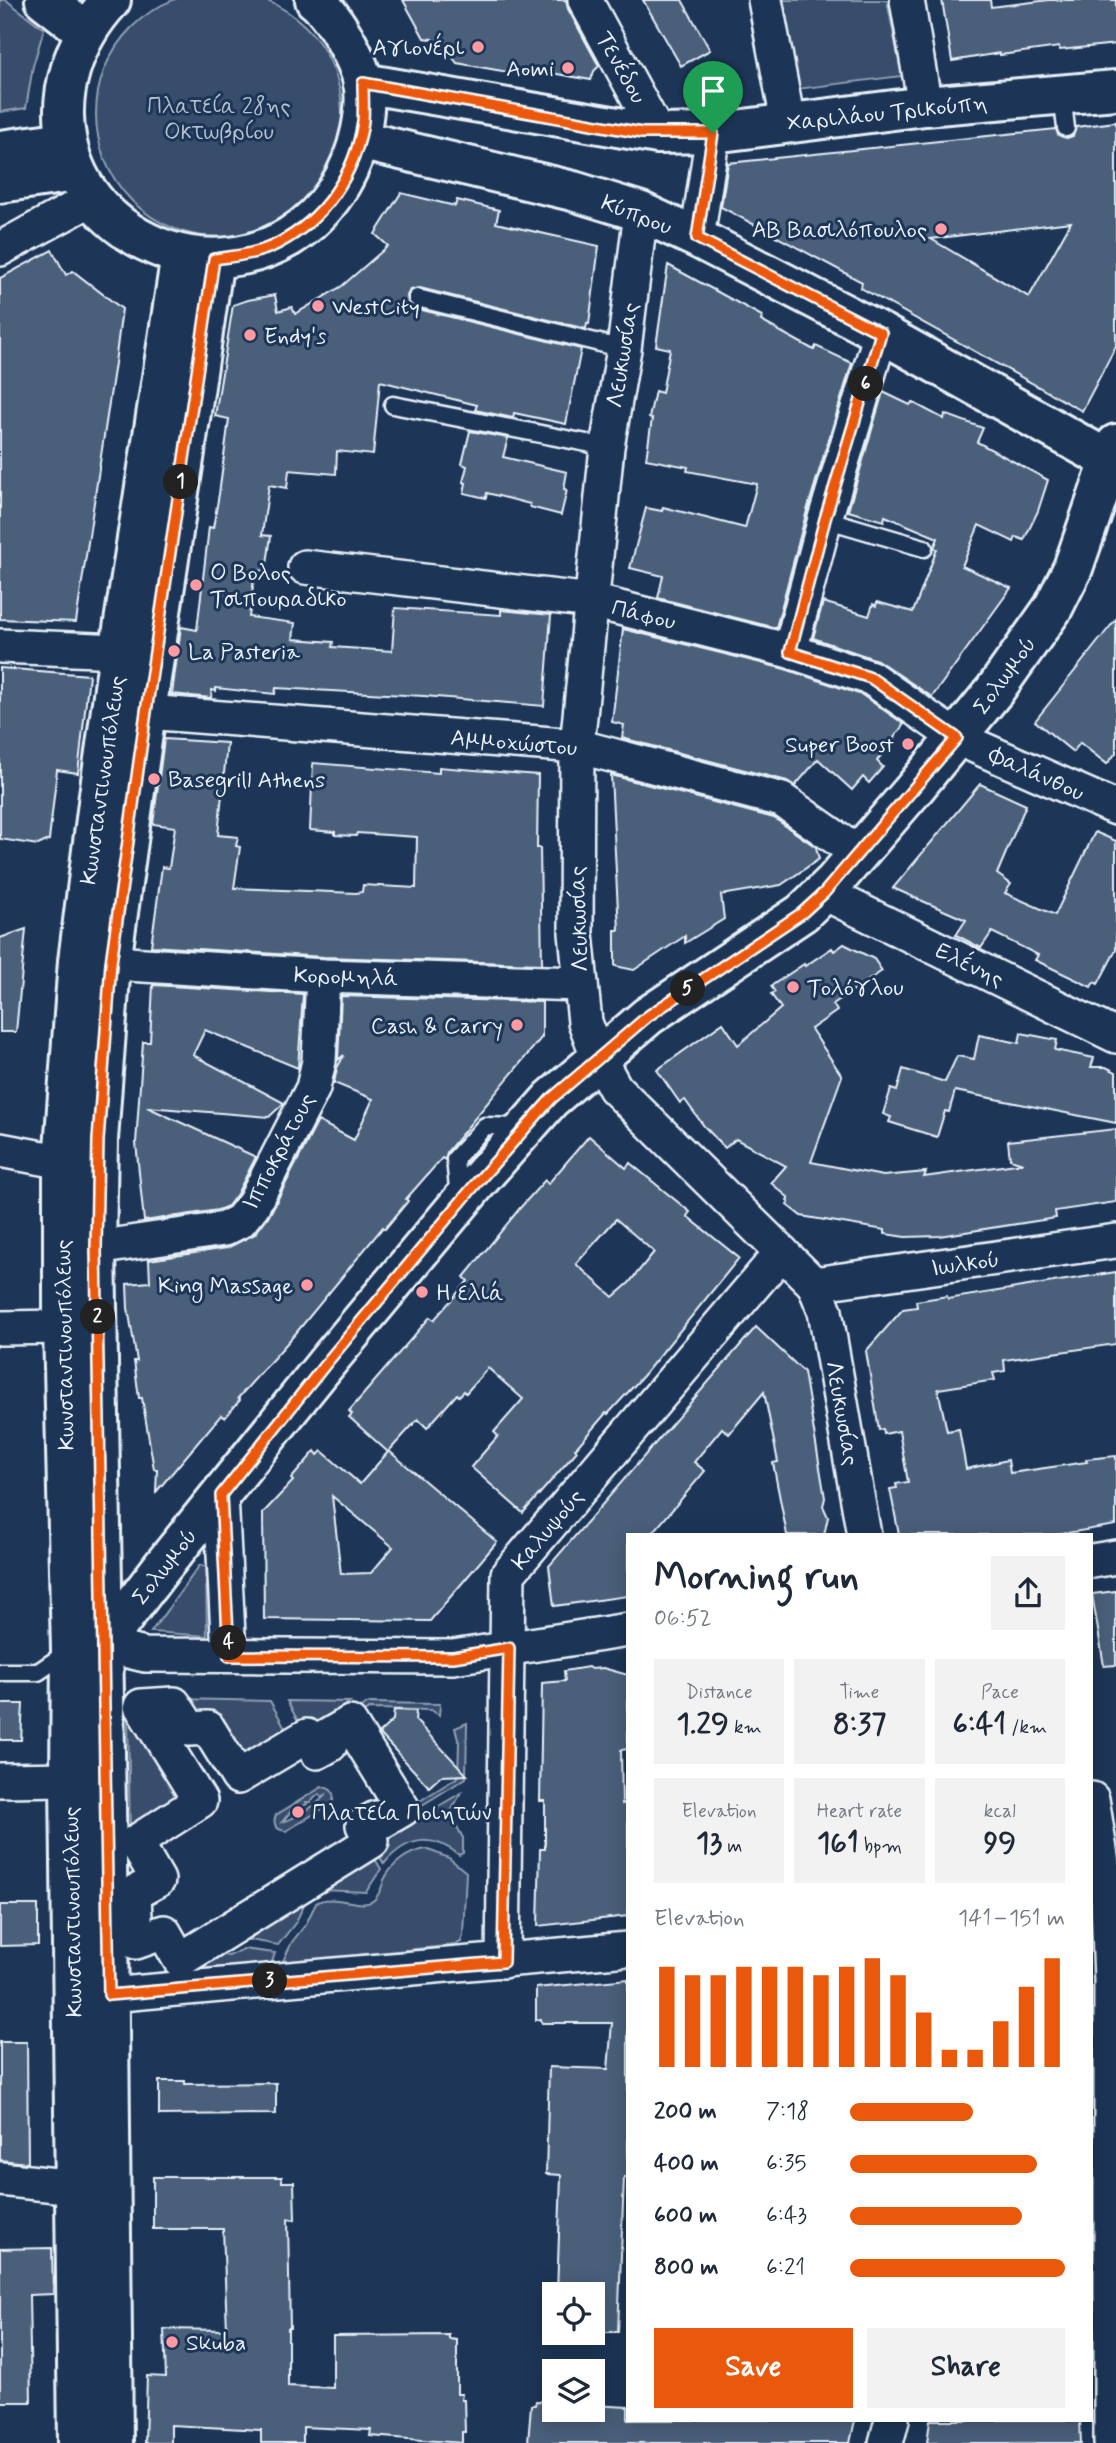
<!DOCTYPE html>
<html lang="en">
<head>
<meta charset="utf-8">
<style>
  body { margin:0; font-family:Mynerve,sans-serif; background:#f2f2f3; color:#1f2937; height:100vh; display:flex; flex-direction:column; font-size:26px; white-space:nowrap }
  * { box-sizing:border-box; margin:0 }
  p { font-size:23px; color:#747a83 }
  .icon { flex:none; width:38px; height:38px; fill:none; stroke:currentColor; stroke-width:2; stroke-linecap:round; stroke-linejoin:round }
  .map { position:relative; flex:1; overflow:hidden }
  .details { position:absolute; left:626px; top:1533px; width:467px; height:889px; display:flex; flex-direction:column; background:#fff; border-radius:0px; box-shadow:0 4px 18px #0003 }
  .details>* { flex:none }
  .controls { position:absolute; left:542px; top:2282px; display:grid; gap:14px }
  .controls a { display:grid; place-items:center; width:63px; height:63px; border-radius:0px; background:#fff; box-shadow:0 4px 18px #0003; font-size:35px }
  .pin { position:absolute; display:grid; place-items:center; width:60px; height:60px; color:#fff; margin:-72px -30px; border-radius:50% 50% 50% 0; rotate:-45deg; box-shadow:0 0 7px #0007 }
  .pin .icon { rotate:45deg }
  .km { position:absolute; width:35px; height:35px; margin:-18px; border-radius:50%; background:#222; color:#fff; font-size:19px; line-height:35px; text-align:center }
  .round { display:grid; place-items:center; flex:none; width:74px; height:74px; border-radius:0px; background:#f2f2f3 }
  .head { display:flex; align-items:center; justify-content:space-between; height:119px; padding:0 28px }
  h1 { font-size:38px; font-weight:800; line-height:52px }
  .stats { display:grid; grid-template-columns:repeat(3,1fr); gap:10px; height:119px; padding:7px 28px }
  .stats div { display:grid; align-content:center; border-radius:0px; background:#f2f2f3; text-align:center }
  .stats b { font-size:30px; font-weight:800 }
  .stats small { font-size:19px; font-weight:400 }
  .stats p { font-size:19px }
  .chart { height:196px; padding:14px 28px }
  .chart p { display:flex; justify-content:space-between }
  .chart svg { width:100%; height:126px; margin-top:7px; stroke:#ea580c; stroke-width:6 }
  .primary-button { display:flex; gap:14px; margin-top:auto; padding:14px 28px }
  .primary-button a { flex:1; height:80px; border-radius:0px; background:#ea580c; color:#fff; font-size:28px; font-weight:800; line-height:80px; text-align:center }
  .primary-button a+a { background:#f2f2f3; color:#1f2937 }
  ul { padding:0 28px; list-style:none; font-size:23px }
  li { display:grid; grid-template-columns:112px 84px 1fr; align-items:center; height:52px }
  li i { height:18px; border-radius:9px; background:#ea580c }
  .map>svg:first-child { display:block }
  .green { fill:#374d6c; stroke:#909fb2; stroke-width:2; fill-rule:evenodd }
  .building { fill:#495e7a; stroke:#e8f1f8; stroke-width:2; fill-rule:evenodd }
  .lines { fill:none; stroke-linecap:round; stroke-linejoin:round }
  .lane-casing { stroke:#e8f1f8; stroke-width:21 }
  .street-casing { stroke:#e8f1f8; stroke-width:38 }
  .secondary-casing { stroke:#e8f1f8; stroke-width:44 }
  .lane { stroke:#1d3557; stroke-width:16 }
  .street { stroke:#1d3557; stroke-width:33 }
  .secondary { stroke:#1d3557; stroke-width:38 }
  .route-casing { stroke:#fff; stroke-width:14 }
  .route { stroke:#ea580c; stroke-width:9 }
  .poi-dot { fill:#ff9aa2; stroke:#1d3557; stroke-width:2.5 }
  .labels { text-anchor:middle; stroke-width:6; stroke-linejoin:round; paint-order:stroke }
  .poi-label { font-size:23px; fill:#e8f1f8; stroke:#1d3557; text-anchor:start }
  .street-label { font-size:23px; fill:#e8f1f8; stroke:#1d3557 }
  .park-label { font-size:23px; fill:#b3c0ce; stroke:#1d3557 }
</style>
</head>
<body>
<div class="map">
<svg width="1116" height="2443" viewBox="0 0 1116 2443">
  <rect width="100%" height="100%" fill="#1d3557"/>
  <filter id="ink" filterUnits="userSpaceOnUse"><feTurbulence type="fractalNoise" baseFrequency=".0143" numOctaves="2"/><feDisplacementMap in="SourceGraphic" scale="14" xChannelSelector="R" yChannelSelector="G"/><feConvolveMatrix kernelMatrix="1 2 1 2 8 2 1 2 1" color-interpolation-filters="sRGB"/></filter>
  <g filter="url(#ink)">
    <!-- green -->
    <g class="green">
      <circle cx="219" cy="114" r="123"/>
      <polygon points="0,0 6,0 44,29 33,66 26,108 0,112"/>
      <polygon points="781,0 887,0 902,76 797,89"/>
      <polygon points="200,1565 206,1567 207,1636 151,1632"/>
      <polygon points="175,1699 270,1701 292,1740 248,1766 216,1712 183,1712"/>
      <polygon points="287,1701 350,1702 304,1732"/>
      <polygon points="369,1703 440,1704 439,1715 431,1710 369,1709 311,1738"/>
      <polygon points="128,1715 187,1806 130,1841"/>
      <polygon points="467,1723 466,1778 372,1836 415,1804 458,1777 459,1742 455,1728"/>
      <path d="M322 1787C332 1788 336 1794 332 1803L286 1831C276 1830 272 1824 276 1815ZM319 1794 321 1797 325 1795C319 1804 296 1818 282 1822L291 1811 307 1804 306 1802H310Z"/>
      <path d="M461 1793 450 1813 463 1838V1853L459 1855C432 1833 406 1837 384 1864L373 1845Z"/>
      <polygon points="369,1849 381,1869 366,1892 322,1890 307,1898 296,1922 278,1945 244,1939"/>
      <path d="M426 1849 449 1858 466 1872 463 1935 461 1942 455 1945 282 1963 292 1942 306 1924 316 1903C334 1892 361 1911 374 1900 379 1895 382 1887 384 1880 392 1863 408 1852 426 1849Z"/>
      <polygon points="243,1949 275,1953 271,1965 182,1972 215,1954 229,1956"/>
    </g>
    <!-- building -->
    <g class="building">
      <polygon points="403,0 566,0 568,9 599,66 594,71 591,80 529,69 520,74 457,63 450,54 436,47 432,39 424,38"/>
      <polygon points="643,0 682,0 710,50 681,66"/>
      <polygon points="942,0 990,0 991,7 1049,0 1116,0 1116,44 1060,50 1059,47 1000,55 1000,53 952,61"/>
      <path d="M1116 122V346L1082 411 861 288 862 282 721 207 728 163 1056 129 1058 135 1067 138 1073 136 1076 127ZM1071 222 1029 297 931 239Z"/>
      <polygon points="401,193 455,206 457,200 499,210 496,223 599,246 589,324 587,323 586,329 420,288 410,290 407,296 409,305 414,308 581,349 566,424 514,413 513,418 475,410 477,405 380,381 373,455 337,451 336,474 289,470 287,488 269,485 262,535 271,536 266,571 255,570 249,617 295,623 293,639 333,642 332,647 392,651 395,608 501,615 501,610 551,615 544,706 424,696 276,688 275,694 216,688 216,691 212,690 211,698 172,694 181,627 197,630 209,527 213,528 219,494 229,419 215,416 233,305 248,300 275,295 278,311 292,307 295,314 342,286 388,246 375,234"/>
      <polygon points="52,250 66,275 73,271 122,309 115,363 76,622 0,619 0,278"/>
      <polygon points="668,265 762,316 761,321 814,350 816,346 852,363 806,514 776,628 658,598 663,576 630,568 646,508 662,511 663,507 745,528 757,484 687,471 688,467 646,459 652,419 649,418 655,391 662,393 670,349 656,346"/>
      <polygon points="883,392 910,405 912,402 944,419 945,414 983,428 977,442 1048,480 1038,511 1024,540 1016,537 1014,542 979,525 962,566 1011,588 932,697 877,660 813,638 823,602 869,616 873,604 876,606 877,602 913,612 937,549 934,548 938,538 885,516 884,521 848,511"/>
      <polygon points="470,431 508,438 503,457 567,472 564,489 567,490 561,515 530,507 530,504 487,493 486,498 464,493 466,483 463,482 467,466 462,464"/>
      <polygon points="1116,619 1116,753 1107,764 1080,743 1073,752 1035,721"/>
      <polygon points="623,629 785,669 862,695 904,724 877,761 883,767 869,783 863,777 852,790 818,759 795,786 787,781 622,738 624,725 612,722"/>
      <polygon points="0,668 89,675 78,773 57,770 49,840 38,845 0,839"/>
      <polygon points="164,739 227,743 218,835 238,837 236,846 240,847 234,888 356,893 362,892 363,885 416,888 417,837 357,833 356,836 335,835 335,832 310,830 313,763 439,773 439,767 538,775 537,848 540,848 542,964 324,957 151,946 162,867 169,868 175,827 153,824"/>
      <polygon points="611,775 774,818 816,847 819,859 781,885 721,895 724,919 685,943 685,936 634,970 615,966 615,930 619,930"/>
      <polygon points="980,784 1026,805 997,874 1011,884 1005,893 1055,915 1095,832 1116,841 1116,950 1098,984 1094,982 1091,987 1035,960 1038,955 992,932 981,948 956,935 966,920 893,888"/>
      <polygon points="26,929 16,1032 0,1032 0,938"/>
      <polygon points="844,944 874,959 882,971 833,1004 837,1011 811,1029 842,1076 811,1162 883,1176 926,1172 924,1177 1023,1163 1010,1159 1008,1141 1116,1129 1116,1202 1055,1211 1056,1218 939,1236 905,1237 885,1234 885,1230 801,1216 787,1205 789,1202 787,1200 789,1198 771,1183 786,1166 736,1139 725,1148 704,1126 685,1100 680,1103 657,1070 723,1023 738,1045 781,1008 771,994 775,992 771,986 804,964 805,966 832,948 834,951"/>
      <polygon points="153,985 303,994 298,1068 205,1030 193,1055 284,1103 269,1117 147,1107 256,1157 237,1194 228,1206 218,1210 144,1221 136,1143 143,1042 150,1042"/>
      <polygon points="341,996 542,1002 542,1037 447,1152 445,1160 442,1158 406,1199 408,1201 385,1229 383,1227 296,1333 238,1398 240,1400 225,1418 221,1415 156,1492 157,1469 154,1469 142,1398 139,1398 134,1361 137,1361 128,1308 127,1284 150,1282 149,1260 227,1248 255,1234 270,1214 318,1121 354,1140 373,1099 334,1083 337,1068 344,1055 338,1060"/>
      <polygon points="1021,1033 1057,1040 1055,1050 1094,1058 1091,1067 1106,1067 1116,1072 1116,1123 955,1091 949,1112 945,1111 937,1137 889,1122 891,1117 883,1114 891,1089 897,1091 903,1069 945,1082 957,1056 974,1059 979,1035 1019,1043"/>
      <path d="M589 1136 626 1168 630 1163 663 1190 690 1212 687 1216 739 1258 643 1376 608 1414 606 1413 575 1449 577 1451 523 1513 471 1467 498 1436 494 1432 523 1399 488 1368 466 1393 464 1391 459 1396 457 1394 427 1428 418 1419 389 1451 497 1542 430 1621 264 1619 263 1513 293 1481 291 1479 315 1451 318 1455 322 1451 360 1484 388 1452 349 1417 352 1414 349 1411 430 1317 434 1320 468 1281 464 1277 520 1208 545 1180 548 1184ZM616 1219 654 1252 629 1283 613 1297 576 1264ZM332 1496 393 1547 371 1573 341 1574Z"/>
      <polygon points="1116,1272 1116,1344 1004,1360 1005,1371 993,1373 995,1380 938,1389 947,1431 959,1429 966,1469 1008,1460 1010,1473 1087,1462 1086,1459 1116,1456 1116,1525 1055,1535 899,1535 890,1489 897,1488 896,1484 908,1482 899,1431 884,1434 883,1429 879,1430 866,1351 903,1309 917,1307 916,1301 947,1296 948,1299"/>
      <polygon points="756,1327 804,1372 825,1498 823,1506 828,1517 824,1535 787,1535 773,1463 778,1462 764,1392 729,1434 722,1428 694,1462 705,1471 651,1535 628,1535 628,1596 554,1606 549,1566"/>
      <polygon points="1116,1591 1116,1665 1104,1666 1092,1594"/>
      <polygon points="588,1667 591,1669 603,1668 628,1675 628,1749 621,1750 622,1804 628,1803 628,1916 538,1926 540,1849 545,1849 545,1801 540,1801 542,1683 565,1681 564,1671"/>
      <polygon points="0,1704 23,1704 21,1740 0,1740"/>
      <polygon points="394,1710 416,1711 415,1720 467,1775 441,1776 429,1787 379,1733 393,1720"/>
      <polygon points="0,1905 38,1905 38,1945 0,1946"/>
      <polygon points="628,1979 628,2177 624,2177 618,2332 593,2332 593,2294 557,2294 561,2175 546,2174 549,2067 608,2069 612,2023 542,2023 541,2019 536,2020 536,1988"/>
      <polygon points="0,2042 27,2042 28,2163 0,2160"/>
      <polygon points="159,2081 185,2081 185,2084 276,2083 276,2114 159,2115"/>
      <polygon points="153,2177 282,2177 282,2182 294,2182 295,2220 288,2219 290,2328 288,2328 288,2386 333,2388 333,2336 449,2335 449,2339 457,2340 457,2394 462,2394 461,2400 464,2400 465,2432 462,2432 462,2443 370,2436 371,2430 303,2427 303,2443 261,2443 261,2430 171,2425 171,2443 145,2443 147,2376 166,2377 164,2329 227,2330 223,2229 153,2229"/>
      <polygon points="52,2248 53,2294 29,2295 31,2402 0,2402 0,2249"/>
      <polygon points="536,2401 555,2402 555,2410 593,2410 593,2405 628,2407 628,2420 855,2420 850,2443 528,2443 531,2405 535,2405"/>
      <polygon points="930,2420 1080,2420 1081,2443 927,2443"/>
    </g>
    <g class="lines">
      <!-- lane casing -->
      <g class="lane-casing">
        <g id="lane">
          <polyline points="1062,94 1066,128"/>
          <polyline points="417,298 624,349"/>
          <polyline points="393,405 607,447"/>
          <polyline points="825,519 924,548"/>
          <polyline points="459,1198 455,1159 485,1126 522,1127"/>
          <polyline points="0,1672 38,1672 69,1651"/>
        </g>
      </g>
      <!-- street casing -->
      <g class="street-casing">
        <g id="street">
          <polyline points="585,0 658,134"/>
          <polyline points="765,0 788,122"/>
          <polyline points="907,0 925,106"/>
          <polyline points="641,212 624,349 607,447 577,746 576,933 581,984 585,1022 598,1057 615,1088 814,1284 825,1311 864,1535"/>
          <polyline points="697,238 713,133"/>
          <polyline points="0,249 93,198"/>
          <polyline points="305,567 592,601 790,651 871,678 957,738 1116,808"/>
          <polyline points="0,646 121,651"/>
          <polyline points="790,651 825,519 881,333"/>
          <polyline points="146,712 577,746 782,800 859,854"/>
          <polyline points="824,893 1116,1036"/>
          <polyline points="111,963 323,976 581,984"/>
          <polyline points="0,1150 63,1162"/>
          <polyline points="96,1248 224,1229 240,1221 253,1205 313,1088 319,1061 323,976"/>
          <polyline points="814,1284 1116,1241"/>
          <polyline points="0,1328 63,1327"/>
          <polyline points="221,1495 229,1655"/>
          <polyline points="1092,1561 1116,1557"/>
          <polyline points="103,1645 145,1655 453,1657 628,1630"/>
          <polygon points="174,1704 190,1729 208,1728 238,1777 307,1736 317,1752 330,1745 326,1737 350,1723 403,1809 379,1823 376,1818 363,1825 372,1841 180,1960 164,1932 136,1942 134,1893 158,1880 136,1842 200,1801 141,1706"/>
          <polyline points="0,1780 70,1779"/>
          <polyline points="1092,1799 1108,1901 1111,1980 1111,2443"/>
          <polyline points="503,1961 508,1574 782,1252"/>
          <polyline points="109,1995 628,1949"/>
          <polyline points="0,2179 75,2187"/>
          <polyline points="886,2443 892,2420"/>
        </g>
      </g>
      <!-- secondary casing -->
      <g class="secondary-casing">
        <g id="secondary">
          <polyline points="45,0 85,31"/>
          <path d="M111 0C32 85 54 210 166 250 207 264 252 259 289 237 328 213 352 174 361 130 364 115 366 96 363 82 358 59 333 14 315 0"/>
          <polyline points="363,83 658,134 713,133 925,106 1116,90"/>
          <polyline points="359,140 573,191 641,212 697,238 881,333 1109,460"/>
          <polyline points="0,150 66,141"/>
          <polyline points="0,183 76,172"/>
          <polyline points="93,1646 103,1645 162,1567 328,1361 474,1186 551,1099 648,1016 802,913 834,882 914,789 995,690 1053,608 1073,568 1116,444"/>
          <polyline points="78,2443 70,1779 71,1650 63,1327 63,1162 78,961 99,795 116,674 181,255"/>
          <polyline points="113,2443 108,1919 96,1248 98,1140 111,963 146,712 214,259"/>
        </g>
      </g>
      <!-- lane -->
      <use href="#lane" class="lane"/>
      <!-- street -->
      <use href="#street" class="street"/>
      <!-- secondary -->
      <use href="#secondary" class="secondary"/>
    </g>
  </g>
  <g class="lines" filter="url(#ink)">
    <!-- route casing -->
    <g class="route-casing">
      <path id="route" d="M363 83 642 133H713L697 238 881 333 825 519 790 652 871 678 957 738 824 893 802 913 648 1016 551 1099 474 1186 328 1361 221 1495 229 1656 453 1657 509 1648 503 1962 109 1995 96 1248 98 1140 111 963 146 712 214 259C235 256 258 254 277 244 324 220 356 173 363 121 364 108 363 95 363 83Z"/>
    </g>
    <!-- route -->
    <use href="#route" class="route"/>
  </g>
  <!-- markers -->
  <g class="poi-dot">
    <circle cx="478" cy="47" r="7"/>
    <circle cx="568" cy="68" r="7"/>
    <circle cx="941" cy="229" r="7"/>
    <circle cx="318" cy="306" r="7"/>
    <circle cx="250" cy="335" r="7"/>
    <circle cx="196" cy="585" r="7"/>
    <circle cx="174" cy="651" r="7"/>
    <circle cx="908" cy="744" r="7"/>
    <circle cx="154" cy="779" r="7"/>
    <circle cx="793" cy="987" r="7"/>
    <circle cx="517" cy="1025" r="7"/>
    <circle cx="307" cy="1285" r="7"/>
    <circle cx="422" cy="1292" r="7"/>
    <circle cx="298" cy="1812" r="7"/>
    <circle cx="172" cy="2342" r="7"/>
  </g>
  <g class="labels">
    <!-- poi labels -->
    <g class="poi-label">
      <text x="464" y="55" text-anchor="end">Αγιονέρι</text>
      <text x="554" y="76" text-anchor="end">Aomi</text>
      <text x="927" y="237" text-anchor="end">ΑΒ Βασιλόπουλος</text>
      <text x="332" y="314">WestCity</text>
      <text x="264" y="343">Endy's</text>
      <text x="210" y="580">Ο Βολος<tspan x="210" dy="26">Τσιπουραδικο</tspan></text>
      <text x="188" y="659">La Pasteria</text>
      <text x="894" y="752" text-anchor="end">Super Boost</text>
      <text x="168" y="787">Basegrill Athens</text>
      <text x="807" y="995">Τολόγλου</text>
      <text x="503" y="1033" text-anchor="end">Cash &amp; Carry</text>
      <text x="293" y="1293" text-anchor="end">King Massage</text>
      <text x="436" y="1300">Η ελιά</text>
      <text x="312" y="1820">Πλατεία Ποιητών</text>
      <text x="186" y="2350">Skuba</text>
    </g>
    <!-- street labels -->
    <g class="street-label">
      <text transform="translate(622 67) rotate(61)" y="8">Τενέδου</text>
      <text transform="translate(887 112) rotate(-6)" y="8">Χαριλάου Τρικούπη</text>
      <text transform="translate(637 214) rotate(21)" y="8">Κύπρου</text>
      <text transform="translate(622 355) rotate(-81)" y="8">Λευκωσίας</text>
      <text transform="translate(644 614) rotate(14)" y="8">Πάφου</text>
      <text transform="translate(1004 675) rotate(-54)" y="8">Σολωμού</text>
      <text transform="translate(514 742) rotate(5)" y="8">Αμμοχώστου</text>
      <text transform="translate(1037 773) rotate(24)" y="8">Φαλάνθου</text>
      <text transform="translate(102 780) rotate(-82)" y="8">Κωνσταντινουπόλεως</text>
      <text transform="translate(578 919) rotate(-92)" y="8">Λευκωσίας</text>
      <text transform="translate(970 964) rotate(26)" y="8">Ελένης</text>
      <text transform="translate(346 976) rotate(2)" y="8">Κορομηλά</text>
      <text transform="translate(278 1151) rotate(-62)" y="8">Ιπποκράτους</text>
      <text transform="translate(965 1263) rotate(-8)" y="8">Ιωλκού</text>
      <text transform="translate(64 1345) rotate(-91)" y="8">Κωνσταντινουπόλεως</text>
      <text transform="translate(843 1413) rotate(80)" y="8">Λευκωσίας</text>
      <text transform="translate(547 1529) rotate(-50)" y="8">Καλυψούς</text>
      <text transform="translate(164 1566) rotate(-52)" y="8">Σολωμού</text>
      <text transform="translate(72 1912) rotate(-91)" y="8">Κωνσταντινουπόλεως</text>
    </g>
    <!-- park labels -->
    <g class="park-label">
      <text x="219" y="113">Πλατεία 28ης<tspan x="219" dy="26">Οκτωβρίου</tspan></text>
    </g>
  </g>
</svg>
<div class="controls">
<a><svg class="icon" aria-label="locate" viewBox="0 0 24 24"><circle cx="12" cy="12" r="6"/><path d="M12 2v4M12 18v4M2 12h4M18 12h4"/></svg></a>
<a><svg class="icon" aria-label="layers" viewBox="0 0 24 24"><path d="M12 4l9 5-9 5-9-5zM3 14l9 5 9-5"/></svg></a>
</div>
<div class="pin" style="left:713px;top:133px;background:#1e9e55"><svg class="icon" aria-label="arrive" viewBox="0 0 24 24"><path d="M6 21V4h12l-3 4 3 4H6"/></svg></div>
<b class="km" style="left:181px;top:482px">1</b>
<b class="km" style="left:98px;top:1317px">2</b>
<b class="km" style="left:270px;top:1981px">3</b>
<b class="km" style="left:229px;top:1643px">4</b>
<b class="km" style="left:688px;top:989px">5</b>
<b class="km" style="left:866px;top:384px">6</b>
<section class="details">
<div class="head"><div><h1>Morning run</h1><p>06:52</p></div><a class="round"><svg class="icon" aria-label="share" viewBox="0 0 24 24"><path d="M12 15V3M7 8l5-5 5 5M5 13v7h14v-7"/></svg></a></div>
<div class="stats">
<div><p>Distance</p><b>1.29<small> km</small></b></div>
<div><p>Time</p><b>8:37</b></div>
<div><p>Pace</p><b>6:41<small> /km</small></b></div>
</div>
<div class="stats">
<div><p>Elevation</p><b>13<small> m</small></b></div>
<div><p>Heart rate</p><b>161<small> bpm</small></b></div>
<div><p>kcal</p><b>99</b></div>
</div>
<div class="chart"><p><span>Elevation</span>141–151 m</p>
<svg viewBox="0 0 160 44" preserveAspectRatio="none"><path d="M5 44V9M15 44V12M25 44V12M35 44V9M45 44V9M55 44V9M65 44V12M75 44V9M85 44V6M95 44V12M105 44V25M115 44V38M125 44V38M135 44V28M145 44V16M155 44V6"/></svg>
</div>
<ul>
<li><b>200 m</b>7:18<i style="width:57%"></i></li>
<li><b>400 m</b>6:35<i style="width:87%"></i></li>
<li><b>600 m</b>6:43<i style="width:80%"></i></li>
<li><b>800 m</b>6:21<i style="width:100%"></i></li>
</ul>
<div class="primary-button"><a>Save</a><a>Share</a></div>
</section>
</div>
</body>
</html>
